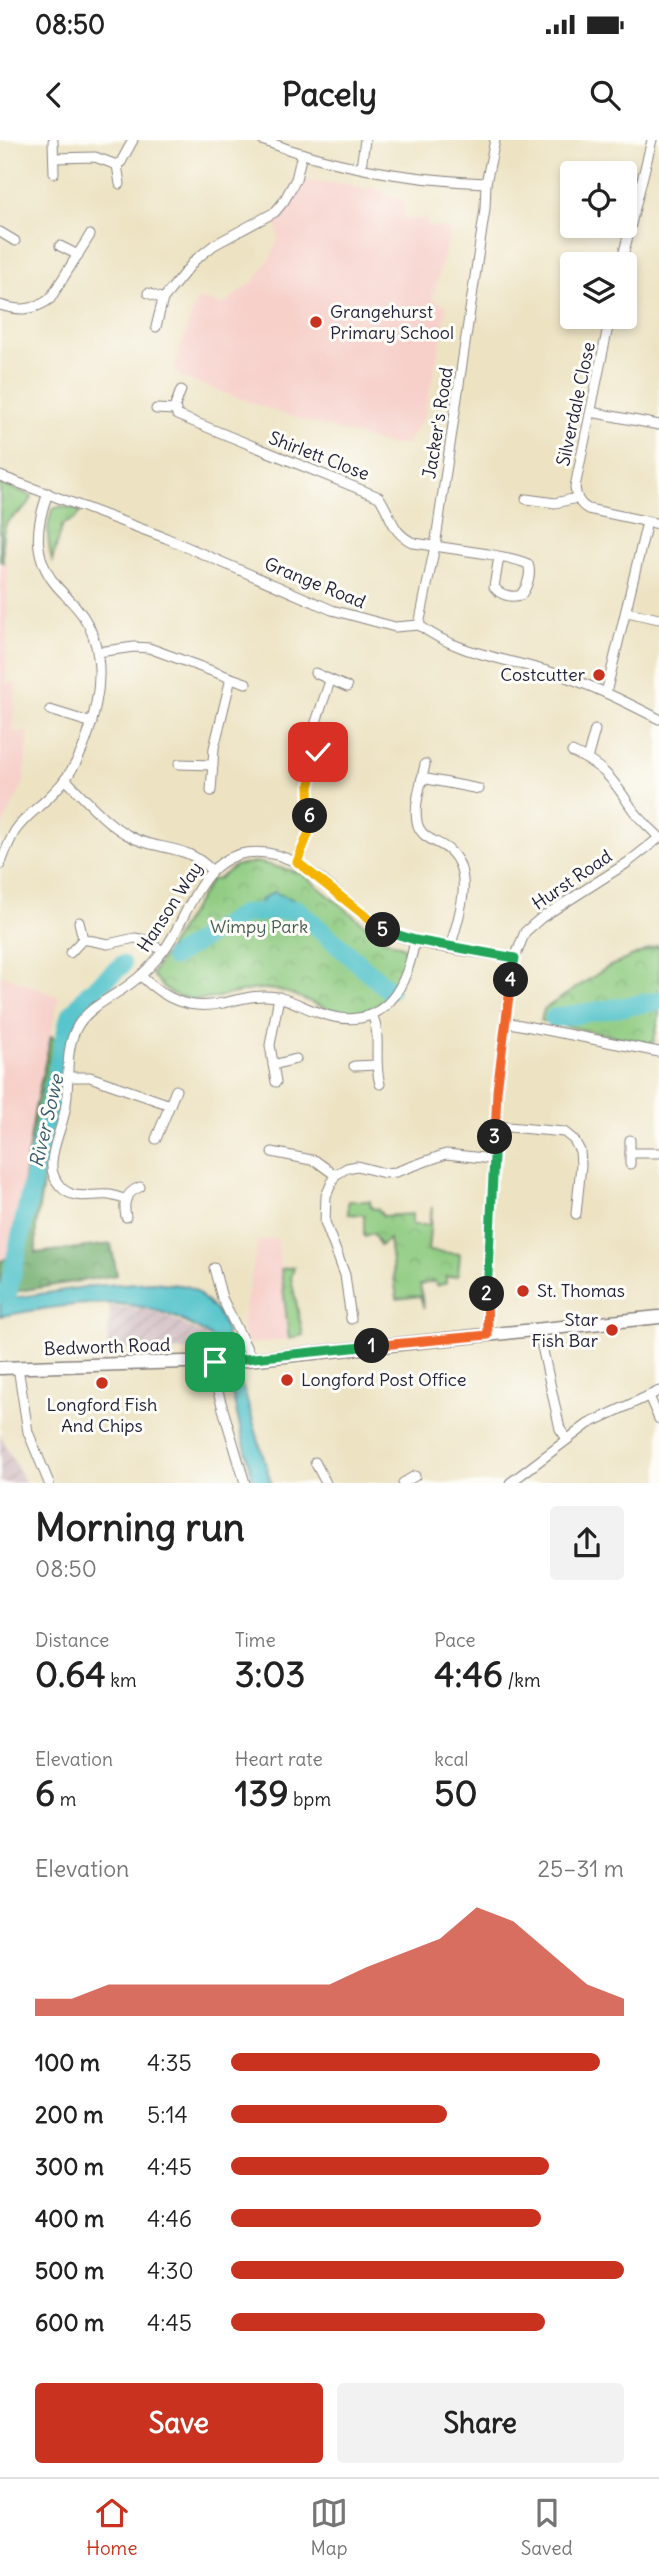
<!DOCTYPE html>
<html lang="en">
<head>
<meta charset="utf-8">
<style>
  body { margin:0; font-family:Delius,sans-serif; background:#f2f2f2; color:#222; height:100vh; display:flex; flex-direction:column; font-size:26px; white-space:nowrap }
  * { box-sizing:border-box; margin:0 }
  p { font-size:23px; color:#767676 }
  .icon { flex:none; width:38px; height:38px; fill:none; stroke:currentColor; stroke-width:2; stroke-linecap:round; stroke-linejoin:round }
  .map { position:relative; height:1343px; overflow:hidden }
  .side { display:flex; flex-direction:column; background:#fff; flex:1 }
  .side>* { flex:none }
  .tools { position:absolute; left:560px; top:21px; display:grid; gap:14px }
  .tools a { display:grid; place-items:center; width:77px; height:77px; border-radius:7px; background:#fff; box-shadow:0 4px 10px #0003; font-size:35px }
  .pin { position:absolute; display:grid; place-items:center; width:60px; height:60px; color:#fff; margin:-30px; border-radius:14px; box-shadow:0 4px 10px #0006 }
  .km { position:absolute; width:35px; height:35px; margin:-18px; border-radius:50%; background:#222; color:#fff; font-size:19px; line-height:35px; text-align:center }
  .round { display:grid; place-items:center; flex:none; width:74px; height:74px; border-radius:7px; background:#f2f2f2 }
  .headline { display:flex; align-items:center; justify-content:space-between; height:119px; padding:0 35px }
  h1 { font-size:38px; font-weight:800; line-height:52px }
  .metrics { display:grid; grid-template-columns:repeat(3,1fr); gap:10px; height:119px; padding:7px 35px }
  .metrics div { display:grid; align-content:center }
  .metrics b { font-size:35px; font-weight:800 }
  .metrics small { font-size:19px; font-weight:400 }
  .metrics p { font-size:19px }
  .chart { height:196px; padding:14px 35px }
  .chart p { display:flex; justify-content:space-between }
  .chart svg { width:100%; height:126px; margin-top:7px; fill:#c8321e; opacity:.7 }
  .primary-button { display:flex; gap:14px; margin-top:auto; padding:14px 35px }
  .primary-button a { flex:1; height:80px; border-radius:7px; background:#c8321e; color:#fff; font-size:28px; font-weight:800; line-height:80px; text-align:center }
  .primary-button a+a { background:#f2f2f2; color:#222 }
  ul { padding:0 35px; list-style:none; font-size:23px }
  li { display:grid; grid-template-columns:112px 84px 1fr; align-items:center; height:52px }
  li i { height:18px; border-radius:9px; background:#c8321e }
  .status { display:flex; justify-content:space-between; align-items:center; height:49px; padding:0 35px; background:#fff; direction:ltr }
  .status svg { height:19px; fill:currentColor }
  header { display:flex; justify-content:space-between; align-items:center; height:91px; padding:0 35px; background:#fff; font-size:32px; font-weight:800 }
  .dock { display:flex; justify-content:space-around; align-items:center; height:98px; border-top:2px solid #e0e0e0; background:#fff; font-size:19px; color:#767676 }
  .dock a { display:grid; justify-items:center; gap:4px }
  .dock .on { color:#c8321e }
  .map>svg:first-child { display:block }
  .built { fill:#f7d0ca }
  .industrial { fill:url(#industrial-furrows) }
  .grass { fill:url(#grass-tufts); stroke:#58765d; stroke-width:2 }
  .forest { fill:url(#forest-crowns); stroke:#4a6854; stroke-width:2 }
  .park { fill:url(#park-crowns); stroke:#58765d; stroke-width:2 }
  .water { fill:#58c5cc; stroke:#3d7484; stroke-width:2 }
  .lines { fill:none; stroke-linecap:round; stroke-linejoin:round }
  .river { stroke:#58c5cc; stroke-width:19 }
  .minor-casing { stroke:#88827f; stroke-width:11 }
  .secondary-casing { stroke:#88827f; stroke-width:15 }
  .minor { stroke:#fff; stroke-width:9 }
  .secondary { stroke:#fff; stroke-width:12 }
  .split-1-casing { stroke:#fff; stroke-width:14 }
  .split-2-casing { stroke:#fff; stroke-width:14 }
  .split-3-casing { stroke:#fff; stroke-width:14 }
  .split-4-casing { stroke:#fff; stroke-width:14 }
  .split-5-casing { stroke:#fff; stroke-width:14 }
  .split-6-casing { stroke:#fff; stroke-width:14 }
  .split-7-casing { stroke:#fff; stroke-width:14 }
  .split-1 { stroke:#22a559; stroke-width:9 }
  .split-2 { stroke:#f0652b; stroke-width:9 }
  .split-3 { stroke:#22a559; stroke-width:9 }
  .split-4 { stroke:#f0652b; stroke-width:9 }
  .split-5 { stroke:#22a559; stroke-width:9 }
  .split-6 { stroke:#f5b400; stroke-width:9 }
  .split-7 { stroke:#f5b400; stroke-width:9 }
  .poi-dot { fill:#c8321e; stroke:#fdfcf7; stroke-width:2.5 }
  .labels { text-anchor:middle; stroke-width:6; stroke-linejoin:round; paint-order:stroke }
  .poi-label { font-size:18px; fill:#22223b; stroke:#fdfcf7; text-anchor:start }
  .street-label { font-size:18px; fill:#22223b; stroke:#fdfcf7 }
  .park-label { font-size:18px; fill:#475d53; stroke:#fdfcf7 }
  .water-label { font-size:19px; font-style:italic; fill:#355b6e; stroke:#fdfcf7 }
</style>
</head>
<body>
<div class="status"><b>08:50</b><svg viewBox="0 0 49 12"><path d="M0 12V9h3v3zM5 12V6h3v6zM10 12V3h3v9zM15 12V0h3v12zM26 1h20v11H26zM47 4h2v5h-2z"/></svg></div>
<header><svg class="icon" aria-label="back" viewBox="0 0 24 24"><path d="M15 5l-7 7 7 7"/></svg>Pacely<svg class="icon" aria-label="search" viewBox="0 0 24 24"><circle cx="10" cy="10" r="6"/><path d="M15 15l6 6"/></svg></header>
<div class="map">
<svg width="659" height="1343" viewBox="0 0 659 1343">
  <defs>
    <pattern id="industrial-furrows" width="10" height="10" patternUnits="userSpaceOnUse" patternTransform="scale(1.75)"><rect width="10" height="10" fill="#d2bec2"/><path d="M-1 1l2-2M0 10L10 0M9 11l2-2" fill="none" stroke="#b4a3a8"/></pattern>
    <pattern id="grass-tufts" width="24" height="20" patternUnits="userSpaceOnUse" patternTransform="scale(1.75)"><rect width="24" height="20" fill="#8dca7f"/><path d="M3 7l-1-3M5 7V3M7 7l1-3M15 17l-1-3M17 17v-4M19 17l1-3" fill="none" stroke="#79ad6f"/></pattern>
    <pattern id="forest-crowns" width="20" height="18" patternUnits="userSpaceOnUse" patternTransform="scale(1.75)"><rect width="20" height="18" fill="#72ae6e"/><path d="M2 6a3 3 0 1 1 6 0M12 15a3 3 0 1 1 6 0" fill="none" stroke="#5d8d5c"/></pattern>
    <pattern id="park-crowns" width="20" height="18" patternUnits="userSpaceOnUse" patternTransform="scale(1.75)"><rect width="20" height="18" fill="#8dca7f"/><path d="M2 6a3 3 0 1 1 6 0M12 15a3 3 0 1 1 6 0" fill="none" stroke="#79ad6f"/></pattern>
  </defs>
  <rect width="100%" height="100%" fill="#fdfcf7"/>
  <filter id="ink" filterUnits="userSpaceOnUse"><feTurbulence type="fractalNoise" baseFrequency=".0143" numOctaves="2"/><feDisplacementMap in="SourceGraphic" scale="14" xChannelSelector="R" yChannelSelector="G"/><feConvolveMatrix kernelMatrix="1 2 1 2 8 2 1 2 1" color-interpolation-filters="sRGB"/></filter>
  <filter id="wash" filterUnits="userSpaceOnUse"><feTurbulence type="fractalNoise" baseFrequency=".00686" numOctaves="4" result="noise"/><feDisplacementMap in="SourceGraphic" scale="28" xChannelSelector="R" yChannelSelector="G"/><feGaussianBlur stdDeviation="1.57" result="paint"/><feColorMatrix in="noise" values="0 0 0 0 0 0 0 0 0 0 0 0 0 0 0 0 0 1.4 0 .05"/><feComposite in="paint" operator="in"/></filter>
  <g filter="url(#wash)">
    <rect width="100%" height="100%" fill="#ede3c3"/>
    <!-- built -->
    <g class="built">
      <polygon points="306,40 352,45 364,50 369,47 403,60 404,79 426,79 428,86 451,89 432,159 447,166 441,199 424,277 406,304 390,305 292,277 180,237 174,229 197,158 223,165 254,141 271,117 278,97 277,78"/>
      <polygon points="0,421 8,423 6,543 16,543 13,591 28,593 24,642 0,692"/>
      <polygon points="0,834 59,857 35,968 12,1115 0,1122"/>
      <polygon points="277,1098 289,1199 250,1204 245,1200 242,1183 258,1101"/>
    </g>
    <!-- industrial -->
    <g class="industrial">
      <polygon points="110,1166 145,1169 164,1175 207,1196 217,1208 176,1211 107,1209"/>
      <polygon points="0,1294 25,1343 0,1343"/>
    </g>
    <!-- grass -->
    <g class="grass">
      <path d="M0 343 32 356C28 371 18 371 8 381 0 390 3 411 3 422L0 421Z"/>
      <path d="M62 366 81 371 74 380 63 384 52 421C48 403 45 386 53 369Z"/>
      <polygon points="294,1127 291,1138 303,1195 289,1199 281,1129"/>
    </g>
    <!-- forest -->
    <polygon class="forest" points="51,896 64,904 36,1087 36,1113 111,1104 117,1135 0,1154 0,1122 12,1115 35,968"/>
    <!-- park -->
    <g class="park">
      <path d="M257 722 301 733 380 797 404 807 405 813 408 814C402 834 392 862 370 869 327 883 300 847 261 849 234 850 208 866 181 857 169 854 159 844 152 834L211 740 218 739 235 726Z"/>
      <polygon points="659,805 659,878 653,904 541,881 544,869 608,827"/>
      <polygon points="348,1061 370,1061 371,1068 378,1069 383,1076 412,1074 412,1085 429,1085 432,1067 428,1111 460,1114 458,1136 446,1137 446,1143 437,1146 435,1141 420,1145 424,1169 420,1156 397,1159 389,1099 380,1106 373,1093 364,1096 364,1075 348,1074"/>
    </g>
    <!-- water -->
    <g class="water">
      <path d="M273 752C297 760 304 762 315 785L286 775 260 761Z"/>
      <path d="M153 1142 187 1146 196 1151 217 1172 224 1185 235 1230 244 1250 271 1343H254L221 1209C213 1196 200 1190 187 1183 128 1151 63 1166 0 1176V1160L92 1146Z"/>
    </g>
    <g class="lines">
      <!-- river -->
      <g class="river">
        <polyline points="173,817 243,774 297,769 389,850"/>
        <polyline points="554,878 659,861"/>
        <polyline points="7,1157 69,878 88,854 122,825"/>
      </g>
    </g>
  </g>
  <g filter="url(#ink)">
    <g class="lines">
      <!-- minor casing -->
      <g class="minor-casing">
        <g id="minor">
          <path d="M262 0C333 27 410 40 486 43"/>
          <polyline points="53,1 54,33"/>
          <polyline points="54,18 95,17 117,25"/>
          <polyline points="361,27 365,0"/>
          <polyline points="120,44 117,25 121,22 133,0"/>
          <polyline points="0,92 15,101"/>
          <polyline points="60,106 78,115"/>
          <polyline points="621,124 652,0"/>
          <polyline points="148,153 163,159"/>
          <path d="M0 165C19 171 33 171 50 159L90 95"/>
          <path d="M610 177 575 347C576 357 579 364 588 369L659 384"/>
          <polyline points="156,187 163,159 195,120 214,105 275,72 284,61 296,39 302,14"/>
          <path d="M181 250 175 266 177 275 379 357C392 376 391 393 414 403L488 414C501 417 516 418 528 424 532 434 527 447 521 455 511 458 500 455 494 447L499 417"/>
          <polyline points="156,269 175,270"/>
          <polyline points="591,272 659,285"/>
          <path d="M0 336 166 398 332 470 395 487 419 485C457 514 505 518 550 532 588 543 624 561 659 579"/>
          <polyline points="526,359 555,363 577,358"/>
          <polyline points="627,472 659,479"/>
          <polyline points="419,485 435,406 485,69 486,43 495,0"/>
          <polyline points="98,512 134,507 149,508 231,538 214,608 211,651"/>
          <polyline points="315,533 347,547"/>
          <polyline points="231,538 246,543"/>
          <polyline points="606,553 647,382"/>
          <polyline points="50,570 92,583"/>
          <path d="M572 612C602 625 612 638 629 664 636 676 649 687 659 697"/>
          <polyline points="587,619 595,590"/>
          <polyline points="179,624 213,625"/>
          <path d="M425 624C422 642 411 671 419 688 425 700 440 702 449 710 476 734 458 779 450 808"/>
          <polyline points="422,638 479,649"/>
          <path d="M65 639C84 657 103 681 126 694 155 712 185 702 211 730"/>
          <polyline points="297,722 309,692 309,647 318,612 315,585 330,541"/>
          <path d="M0 725C5 713 9 701 15 691 25 676 41 666 53 653 77 630 90 595 96 563 102 534 100 501 83 476 75 464 64 455 55 444 32 415 36 385 48 353"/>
          <polyline points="83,799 108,804 135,798 145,800 163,811"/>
          <polyline points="70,813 83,799 79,782"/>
          <path d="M141 836C165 859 189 871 223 863 238 860 251 855 266 856 285 856 300 866 317 872 379 895 405 856 415 800"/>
          <path d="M372 874C382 897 373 921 380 944"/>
          <polyline points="505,882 659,912"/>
          <polyline points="273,925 296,919"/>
          <polyline points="354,926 377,925"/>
          <polyline points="68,937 90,937 170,965"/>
          <polyline points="276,942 270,905 279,857"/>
          <polyline points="496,986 564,992 574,1000 580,1011 581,1025 576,1074"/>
          <polyline points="156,999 176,950"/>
          <polyline points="272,1012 316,1021 335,1035"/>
          <polyline points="630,1013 659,1013"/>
          <polyline points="630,1024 630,1000"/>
          <path d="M125 1059C120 1058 115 1056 110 1055 92 1053 74 1062 60 1046 54 1039 51 1031 52 1022 53 1004 62 988 65 970 71 943 63 912 77 887 88 867 113 857 130 844 143 835 154 823 164 810 189 777 198 721 246 713 292 706 328 745 360 772 369 780 379 789 390 793 429 809 474 811 515 818"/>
          <path d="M126 1077C123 1063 125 1053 140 1047"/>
          <polyline points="214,1128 222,1158 252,1219"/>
          <polyline points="351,1179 345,1135 325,1082 326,1056 335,1035 347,1028 357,1026 384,1033 396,1032 446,1014 493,1019"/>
          <polyline points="538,1188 560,1289 567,1299"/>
          <polyline points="488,1195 486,1164 497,951 507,867 515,818 521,802 525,792 541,778 627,723 659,698"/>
          <polyline points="209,1222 245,1343"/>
          <polyline points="18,1227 28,1292 49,1343"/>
          <polyline points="649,1256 659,1279"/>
          <polyline points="315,1322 326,1343"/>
          <polyline points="403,1343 415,1336"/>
          <polyline points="510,1343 588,1284 659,1251"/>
        </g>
      </g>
      <!-- secondary casing -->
      <g class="secondary-casing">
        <polyline id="secondary" points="0,1228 245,1220 659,1177"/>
      </g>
      <!-- minor -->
      <use href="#minor" class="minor"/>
      <!-- secondary -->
      <use href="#secondary" class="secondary"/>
    </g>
  </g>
  <g class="lines" filter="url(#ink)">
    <!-- split-1 casing -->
    <g class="split-1-casing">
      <polyline id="split-1" points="215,1222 372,1206"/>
    </g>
    <!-- split-2 casing -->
    <g class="split-2-casing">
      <polyline id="split-2" points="372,1206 488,1195 487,1154"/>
    </g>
    <!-- split-3 casing -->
    <g class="split-3-casing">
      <polyline id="split-3" points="487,1154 495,997"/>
    </g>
    <!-- split-4 casing -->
    <g class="split-4-casing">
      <polyline id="split-4" points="495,997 497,951 511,840"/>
    </g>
    <!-- split-5 casing -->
    <g class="split-5-casing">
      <polyline id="split-5" points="383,790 415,800 515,818 511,840"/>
    </g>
    <!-- split-6 casing -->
    <g class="split-6-casing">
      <polyline id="split-6" points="310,676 309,692 297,722 383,790"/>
    </g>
    <!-- split-7 casing -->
    <g class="split-7-casing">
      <polyline id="split-7" points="310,676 309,647 318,612"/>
    </g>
    <!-- split-1 -->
    <use href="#split-1" class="split-1"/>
    <!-- split-2 -->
    <use href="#split-2" class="split-2"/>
    <!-- split-3 -->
    <use href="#split-3" class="split-3"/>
    <!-- split-4 -->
    <use href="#split-4" class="split-4"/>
    <!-- split-5 -->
    <use href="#split-5" class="split-5"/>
    <!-- split-6 -->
    <use href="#split-6" class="split-6"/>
    <!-- split-7 -->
    <use href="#split-7" class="split-7"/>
  </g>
  <!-- markers -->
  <g class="poi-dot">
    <circle cx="316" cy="182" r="7"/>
    <circle cx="599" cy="535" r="7"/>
    <circle cx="523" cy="1151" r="7"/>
    <circle cx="612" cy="1190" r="7"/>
    <circle cx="287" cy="1240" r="7"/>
    <circle cx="102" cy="1243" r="7"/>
  </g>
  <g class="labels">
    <!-- poi labels -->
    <g class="poi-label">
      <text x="330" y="178">Grangehurst<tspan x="330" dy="21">Primary School</tspan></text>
      <text x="585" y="541" text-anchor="end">Costcutter</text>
      <text x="537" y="1157">St. Thomas</text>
      <text x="598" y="1186" text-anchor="end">Star<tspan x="598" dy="21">Fish Bar</tspan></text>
      <text x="301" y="1246">Longford Post Office</text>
      <text x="102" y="1271" text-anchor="middle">Longford Fish<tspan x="102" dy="21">And Chips</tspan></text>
    </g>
    <!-- street labels -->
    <g class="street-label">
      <text transform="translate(576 264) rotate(-78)" y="6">Silverdale Close</text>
      <text transform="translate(438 283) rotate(-81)" y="6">Jacker's Road</text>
      <text transform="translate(319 316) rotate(21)" y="6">Shirlett Close</text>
      <text transform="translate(315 443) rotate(22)" y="6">Grange Road</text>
      <text transform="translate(572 740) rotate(-34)" y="6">Hurst Road</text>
      <text transform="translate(170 767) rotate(-57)" y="6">Hanson Way</text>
      <text transform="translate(107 1207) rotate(-2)" y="6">Bedworth Road</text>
    </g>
    <!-- park labels -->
    <g class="park-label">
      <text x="259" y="793">Wimpy Park</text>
    </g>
    <!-- water labels -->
    <g class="water-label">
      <text transform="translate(46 981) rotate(-77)" y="7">River Sowe</text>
    </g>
  </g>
</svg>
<div class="tools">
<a><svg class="icon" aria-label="locate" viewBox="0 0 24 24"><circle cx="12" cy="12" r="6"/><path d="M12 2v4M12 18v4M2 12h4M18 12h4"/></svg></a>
<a><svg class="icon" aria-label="layers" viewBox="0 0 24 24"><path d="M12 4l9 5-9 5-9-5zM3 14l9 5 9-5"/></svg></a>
</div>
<div class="pin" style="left:215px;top:1222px;background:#1e9e55"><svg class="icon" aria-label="arrive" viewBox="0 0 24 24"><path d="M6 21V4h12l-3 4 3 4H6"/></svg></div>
<div class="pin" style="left:318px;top:612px;background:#d93025"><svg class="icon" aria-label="check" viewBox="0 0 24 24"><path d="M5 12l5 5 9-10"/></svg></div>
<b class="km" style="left:372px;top:1206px">1</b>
<b class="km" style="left:487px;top:1154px">2</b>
<b class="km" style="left:495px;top:997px">3</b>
<b class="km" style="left:511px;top:840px">4</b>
<b class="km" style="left:383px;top:790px">5</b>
<b class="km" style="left:310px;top:676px">6</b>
</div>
<section class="side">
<div class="headline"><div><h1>Morning run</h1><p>08:50</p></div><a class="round"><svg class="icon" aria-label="share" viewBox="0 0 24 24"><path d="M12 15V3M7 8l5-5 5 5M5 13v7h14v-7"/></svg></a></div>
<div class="metrics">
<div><p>Distance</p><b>0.64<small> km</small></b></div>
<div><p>Time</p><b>3:03</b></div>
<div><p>Pace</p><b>4:46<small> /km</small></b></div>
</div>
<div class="metrics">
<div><p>Elevation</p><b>6<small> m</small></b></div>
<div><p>Heart rate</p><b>139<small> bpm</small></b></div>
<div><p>kcal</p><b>50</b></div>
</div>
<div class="chart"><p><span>Elevation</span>25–31 m</p>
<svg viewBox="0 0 160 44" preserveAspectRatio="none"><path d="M0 44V38L10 38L20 33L30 33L40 33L50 33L60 33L70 33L80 33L90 27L100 22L110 17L120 6L130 11L140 22L150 33L160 38V44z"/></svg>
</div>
<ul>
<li><b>100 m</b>4:35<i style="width:94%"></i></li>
<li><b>200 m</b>5:14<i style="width:55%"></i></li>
<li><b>300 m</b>4:45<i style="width:81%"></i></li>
<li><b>400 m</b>4:46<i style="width:79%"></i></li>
<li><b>500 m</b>4:30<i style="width:100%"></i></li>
<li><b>600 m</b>4:45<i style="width:80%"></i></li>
</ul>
<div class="primary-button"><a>Save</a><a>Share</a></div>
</section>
<nav class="dock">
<a class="on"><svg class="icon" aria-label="home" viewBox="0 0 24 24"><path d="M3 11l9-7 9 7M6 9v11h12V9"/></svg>Home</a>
<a><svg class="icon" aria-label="map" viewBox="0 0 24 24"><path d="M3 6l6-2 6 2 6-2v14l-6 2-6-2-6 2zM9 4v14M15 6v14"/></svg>Map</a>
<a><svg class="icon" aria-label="saved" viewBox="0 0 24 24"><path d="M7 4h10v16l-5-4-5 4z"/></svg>Saved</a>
</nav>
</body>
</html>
